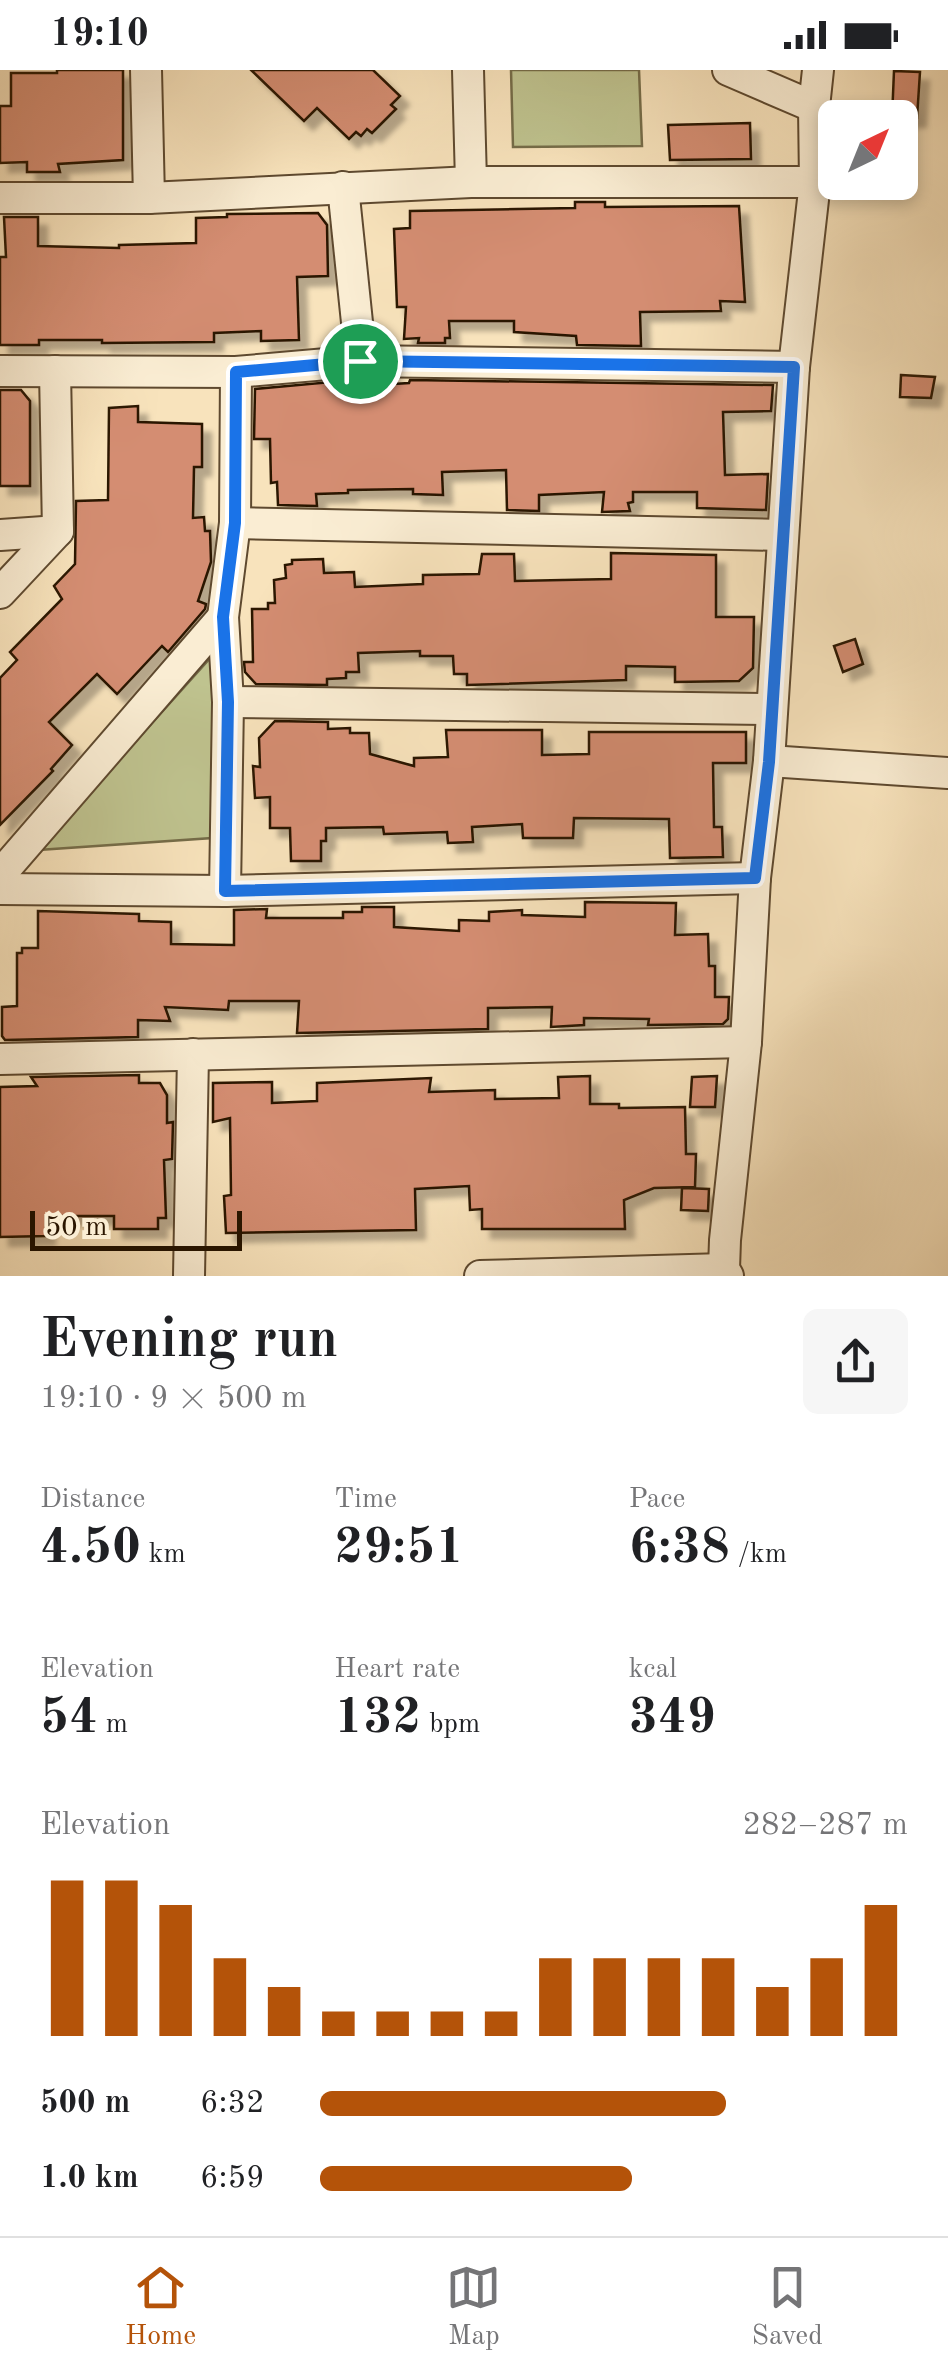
<!DOCTYPE html>
<html lang="en">
<head>
<meta charset="utf-8">
<style>
  body { margin:0; font-family:"Old Standard TT",serif; background:#f6f6f6; color:#202124; height:100vh; display:flex; flex-direction:column; font-size:38px; white-space:nowrap }
  * { box-sizing:border-box; margin:0 }
  p { font-size:32px; color:#757577 }
  .icon { flex:none; width:55px; height:55px; fill:none; stroke:currentColor; stroke-width:2; stroke-linecap:round; stroke-linejoin:round }
  .map { position:relative; height:1206px; overflow:hidden }
  .side { display:flex; flex-direction:column; background:#fff; flex:1 }
  .side>* { flex:none }
  .needle { width:65px; rotate:43deg }
  .buttons { position:absolute; left:818px; top:30px; display:grid; gap:20px }
  .buttons a { display:grid; place-items:center; width:100px; height:100px; border-radius:15px; background:#fff; box-shadow:0 5px 15px #0003; font-size:50px }
  .scale { position:absolute; left:30px; bottom:25px; width:212px; box-sizing:border-box; padding-left:10px; border:5px solid #2b1600; border-top:0; font-size:28px; line-height:35px; white-space:nowrap; color:#2b1600; -webkit-text-stroke:8px #faedd3; paint-order:stroke }
  .pin { position:absolute; display:grid; place-items:center; width:85px; height:85px; color:#fff; margin:-42px; border:5px solid #fff; border-radius:50%; box-shadow:0 2px 10px #0007 }
  .round { display:grid; place-items:center; flex:none; width:105px; height:105px; border-radius:15px; background:#f6f6f6 }
  .overview { display:flex; align-items:center; justify-content:space-between; height:170px; padding:0 40px }
  h1 { font-size:55px; font-weight:600; line-height:75px }
  .figures { display:grid; grid-template-columns:repeat(3,1fr); gap:15px; height:170px; padding:10px 40px }
  .figures div { display:grid; align-content:center }
  .figures b { font-size:50px; font-weight:600 }
  .figures small { font-size:28px; font-weight:400 }
  .figures p { font-size:28px }
  .chart { height:280px; padding:20px 40px }
  .chart p { display:flex; justify-content:space-between }
  .chart svg { width:100%; height:180px; margin-top:10px; stroke:#b45309; stroke-width:6 }
  ul { padding:0 40px; list-style:none; font-size:32px }
  li { display:grid; grid-template-columns:160px 120px 1fr; align-items:center; height:75px }
  li i { height:25px; border-radius:12px; background:#b45309 }
  .status { display:flex; justify-content:space-between; align-items:center; height:70px; padding:0 50px; background:#fff; direction:ltr }
  .status svg { height:28px; fill:currentColor }
  .menu { display:flex; justify-content:space-around; align-items:center; height:140px; border-top:2px solid #e0e0e0; background:#fff; font-size:28px; color:#757577 }
  .menu a { display:grid; justify-items:center; gap:5px }
  .menu .on { color:#b45309 }
  .map>svg:first-child { display:block }
  .green { fill:#bfc38f; stroke:#756c48; stroke-width:2.5 }
  .building { fill:#d48d72; stroke:#2b1600; stroke-width:2.5; filter:url(#shadow) }
  .lines { fill:none; stroke-linecap:round; stroke-linejoin:round }
  .minor-casing { stroke:#5e492f; stroke-width:34 }
  .minor { stroke:#faedd3; stroke-width:30 }
  .route-casing { stroke:#fff; stroke-width:20 }
  .route { stroke:#1a73e8; stroke-width:12 }
</style>
</head>
<body>
<div class="status"><b>19:10</b><svg viewBox="0 0 49 12"><path d="M0 12V9h3v3zM5 12V6h3v6zM10 12V3h3v9zM15 12V0h3v12zM26 1h20v11H26zM47 4h2v5h-2z"/></svg></div>
<div class="map">
<svg width="948" height="1206" viewBox="0 0 948 1206">
  <defs>
    <filter id="shadow"><feDropShadow dx="9" dy="9" stdDeviation="2.5" flood-color="#0004"/></filter>
  </defs>
  <rect width="100%" height="100%" fill="#f8e3bc"/>
  <filter id="stains"><feTurbulence type="fractalNoise" baseFrequency=".002" numOctaves="4"/><feColorMatrix values="0 0 0 0 .2 0 0 0 0 .09 0 0 0 0 .02 0 0 0 .5 -.17"/></filter>
  <radialGradient id="worn" r=".72"><stop offset=".6" stop-color="#630" stop-opacity="0"/><stop offset="1" stop-color="#630" stop-opacity=".3"/></radialGradient>
  <!-- green -->
  <g class="green">
    <polygon points="511,0 639,0 642,76 513,77"/>
    <polygon points="213,585 212,768 38,780"/>
  </g>
  <!-- building -->
  <g class="building">
    <polygon points="57,0 123,0 123,90 58,94 60,102 27,102 27,92 0,93 0,36 11,36 11,3 57,3"/>
    <polygon points="251,0 373,0 400,26 391,35 396,39 372,63 367,59 361,66 356,62 349,69 317,38 304,51"/>
    <polygon points="894,1 920,2 917,48 892,48"/>
    <polygon points="750,53 751,89 670,90 668,55"/>
    <polygon points="575,132 605,132 605,137 739,136 745,232 720,231 721,241 640,242 641,276 577,275 576,266 514,262 514,251 449,251 450,268 445,268 445,273 418,273 419,268 404,269 406,237 397,237 394,159 410,158 410,141 575,138"/>
    <polygon points="318,143 327,155 328,206 297,207 299,270 261,271 261,261 214,263 214,272 102,273 102,270 39,270 39,275 0,275 0,187 6,187 4,147 38,147 38,176 119,178 119,175 196,173 196,148 227,147 227,144"/>
    <polygon points="901,305 935,307 931,328 900,327"/>
    <polygon points="410,310 773,315 771,341 723,342 725,405 768,404 766,440 697,438 697,422 633,422 633,432 628,433 630,441 602,442 604,422 539,425 539,441 507,440 506,400 442,402 443,425 413,424 413,419 348,420 348,423 316,424 317,436 278,435 277,412 271,413 270,369 254,369 255,319 331,312 331,316 360,316 409,313"/>
    <polygon points="0,320 21,320 30,331 30,416 0,416"/>
    <polygon points="138,336 138,352 202,354 202,397 194,397 193,448 204,447 205,461 210,461 211,492 198,531 206,534 205,539 168,582 162,576 117,624 97,604 49,652 72,675 51,699 53,701 0,755 0,608 17,590 10,582 62,529 54,516 75,494 76,431 108,430 109,338"/>
    <polygon points="611,483 716,485 716,547 754,547 753,598 739,611 675,612 675,597 626,596 626,610 467,615 467,604 454,604 453,586 420,586 420,581 358,583 359,602 346,602 346,608 327,609 327,615 256,614 245,602 244,592 253,592 252,539 268,539 268,533 275,533 274,510 286,508 285,495 292,494 292,490 323,489 324,503 354,502 355,517 423,514 423,505 479,504 482,484 514,484 515,511 611,509"/>
    <polygon points="855,569 863,594 843,602 834,576"/>
    <polygon points="275,651 328,652 328,659 350,658 350,663 369,663 370,684 414,696 414,688 448,687 446,660 542,660 542,685 589,684 589,662 746,662 746,693 713,693 714,757 722,757 723,787 670,788 669,749 574,748 573,768 523,768 522,754 472,757 473,772 448,773 447,762 384,764 383,757 326,758 326,771 321,771 321,791 291,791 290,758 270,758 270,727 255,728 253,696 260,697 259,668"/>
    <polygon points="585,832 676,833 675,865 708,864 709,896 715,896 715,927 729,927 728,949 723,954 648,955 649,949 584,948 584,955 551,957 552,937 488,938 488,959 297,963 299,931 229,931 228,940 165,937 170,951 138,950 138,967 5,970 2,966 2,937 17,936 17,883 22,883 22,878 38,878 38,841 139,844 139,851 171,852 171,874 234,875 234,840 267,839 266,848 343,848 343,842 362,842 362,837 394,837 394,857 459,861 459,850 489,851 489,842 522,840 522,845 585,847"/>
    <polygon points="139,1005 139,1013 160,1013 167,1025 167,1053 173,1052 172,1089 164,1090 166,1148 158,1148 158,1159 114,1159 114,1146 46,1146 46,1166 0,1167 0,1017 37,1016 31,1007"/>
    <polygon points="590,1006 590,1034 619,1034 619,1038 685,1037 686,1084 696,1084 695,1117 654,1118 624,1130 625,1159 482,1159 482,1139 470,1140 469,1116 415,1119 416,1160 226,1163 224,1126 231,1125 230,1048 213,1052 213,1013 272,1012 272,1033 317,1031 317,1013 431,1008 429,1022 495,1020 495,1029 559,1028 558,1007"/>
    <polygon points="717,1006 715,1037 690,1037 692,1007"/>
    <polygon points="682,1118 709,1119 708,1141 681,1140"/>
  </g>
  <g class="lines">
    <!-- minor casing -->
    <g class="minor-casing">
      <g id="minor">
        <polyline points="146,0 149,128"/>
        <polyline points="468,0 471,112"/>
        <polyline points="728,0 814,37"/>
        <polyline points="343,117 361,291"/>
        <polyline points="0,128 149,128 471,112 815,112"/>
        <polyline points="0,301 236,302 361,291 794,297"/>
        <polyline points="235,453 781,465"/>
        <polyline points="0,465 58,461"/>
        <polyline points="0,523 58,461 55,301"/>
        <polyline points="228,632 770,639"/>
        <polyline points="769,691 948,703"/>
        <polyline points="0,805 223,547"/>
        <polyline points="0,819 225,821 755,808"/>
        <polyline points="225,821 228,632 223,547 235,453 236,302"/>
        <polyline points="0,989 746,972"/>
        <polyline points="189,1206 193,984"/>
        <polyline points="480,1206 724,1199"/>
        <polyline points="728,1206 724,1199 725,1170 746,972 755,808 769,691 794,297 815,112 814,37 818,0"/>
      </g>
    </g>
    <!-- minor -->
    <use href="#minor" class="minor"/>
  </g>
  <g class="lines">
    <!-- route casing -->
    <g class="route-casing">
      <polygon id="route" points="360,291 794,297 769,692 755,808 225,821 228,632 223,547 235,453 236,302"/>
    </g>
    <!-- route -->
    <use href="#route" class="route"/>
  </g>
  <rect width="100%" height="100%" filter="url(#stains)"/>
  <rect width="100%" height="100%" fill="url(#worn)"/>
</svg>
<div class="buttons">
<a><svg class="needle" viewBox="-14 -14 28 28"><path d="M0-13l5 13h-10z" fill="#e53935"/><path d="M0 13l5-13h-10z" fill="#757577"/></svg></a>
</div>
<div class="scale">50 m</div>
<div class="pin" style="left:360px;top:291px;background:#1e9e55"><svg class="icon" aria-label="arrive" viewBox="0 0 24 24"><path d="M6 21V4h12l-3 4 3 4H6"/></svg></div>
</div>
<section class="side">
<div class="overview"><div><h1>Evening run</h1><p>19:10 · 9 × 500 m</p></div><a class="round"><svg class="icon" aria-label="share" viewBox="0 0 24 24"><path d="M12 15V3M7 8l5-5 5 5M5 13v7h14v-7"/></svg></a></div>
<div class="figures">
<div><p>Distance</p><b>4.50<small> km</small></b></div>
<div><p>Time</p><b>29:51</b></div>
<div><p>Pace</p><b>6:38<small> /km</small></b></div>
</div>
<div class="figures">
<div><p>Elevation</p><b>54<small> m</small></b></div>
<div><p>Heart rate</p><b>132<small> bpm</small></b></div>
<div><p>kcal</p><b>349</b></div>
</div>
<div class="chart"><p><span>Elevation</span>282–287 m</p>
<svg viewBox="0 0 160 44" preserveAspectRatio="none"><path d="M5 44V6M15 44V6M25 44V12M35 44V25M45 44V32M55 44V38M65 44V38M75 44V38M85 44V38M95 44V25M105 44V25M115 44V25M125 44V25M135 44V32M145 44V25M155 44V12"/></svg>
</div>
<ul>
<li><b>500 m</b>6:32<i style="width:69%"></i></li>
<li><b>1.0 km</b>6:59<i style="width:53%"></i></li>
</ul>
</section>
<nav class="menu">
<a class="on"><svg class="icon" aria-label="home" viewBox="0 0 24 24"><path d="M3 11l9-7 9 7M6 9v11h12V9"/></svg>Home</a>
<a><svg class="icon" aria-label="map" viewBox="0 0 24 24"><path d="M3 6l6-2 6 2 6-2v14l-6 2-6-2-6 2zM9 4v14M15 6v14"/></svg>Map</a>
<a><svg class="icon" aria-label="saved" viewBox="0 0 24 24"><path d="M7 4h10v16l-5-4-5 4z"/></svg>Saved</a>
</nav>
</body>
</html>
